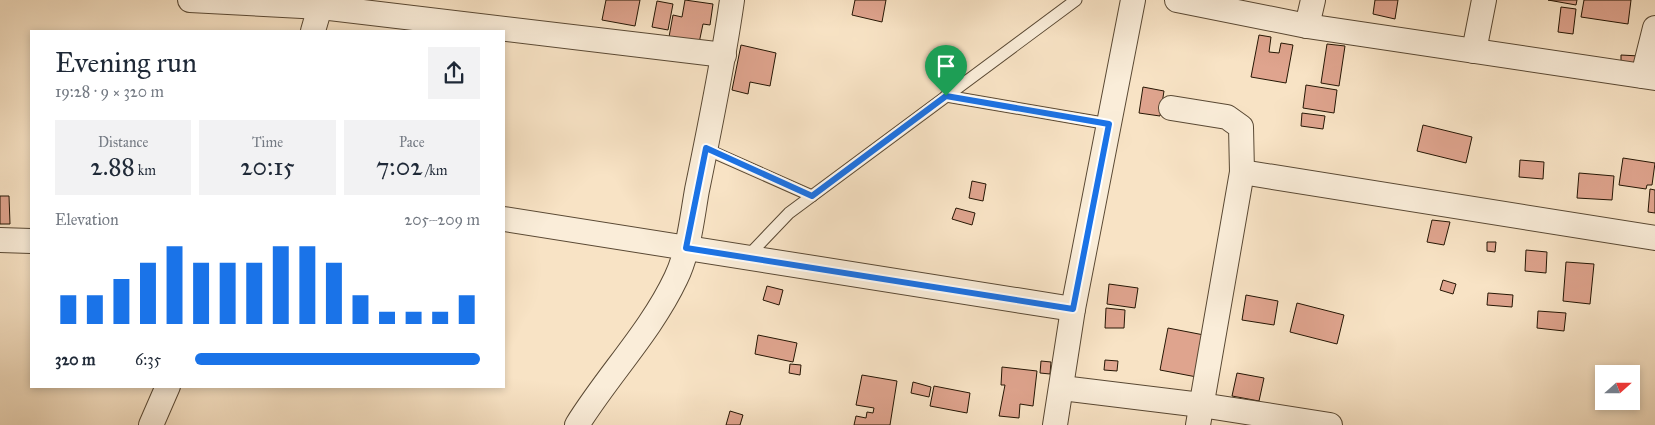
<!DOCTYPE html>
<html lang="en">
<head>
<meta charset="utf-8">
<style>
  body { margin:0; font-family:"IM FELL Great Primer",serif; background:#f2f2f3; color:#1f2937; height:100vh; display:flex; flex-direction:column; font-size:19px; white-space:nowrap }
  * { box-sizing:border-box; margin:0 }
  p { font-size:16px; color:#747a83 }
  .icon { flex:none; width:28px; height:28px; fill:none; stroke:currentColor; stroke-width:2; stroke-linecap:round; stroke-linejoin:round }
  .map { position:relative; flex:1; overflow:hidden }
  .details { position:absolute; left:30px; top:30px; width:475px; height:358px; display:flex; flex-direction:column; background:#fff; border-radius:0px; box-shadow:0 2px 8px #0003 }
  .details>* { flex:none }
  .needle { width:32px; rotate:69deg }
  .controls { position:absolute; left:1595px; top:365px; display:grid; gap:10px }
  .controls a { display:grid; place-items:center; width:45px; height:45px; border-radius:0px; background:#fff; box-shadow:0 2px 8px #0003; font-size:25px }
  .pin { position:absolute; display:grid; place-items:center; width:42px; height:42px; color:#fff; margin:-51px -21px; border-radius:50% 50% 50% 0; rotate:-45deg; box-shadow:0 0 5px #0007 }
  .pin .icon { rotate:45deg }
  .round { display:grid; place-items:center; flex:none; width:52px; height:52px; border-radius:0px; background:#f2f2f3 }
  .head { display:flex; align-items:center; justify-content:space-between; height:85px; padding:0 25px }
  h1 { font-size:28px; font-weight:600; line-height:38px }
  .stats { display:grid; grid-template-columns:repeat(3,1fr); gap:8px; height:85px; padding:5px 25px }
  .stats div { display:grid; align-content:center; border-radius:0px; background:#f2f2f3; text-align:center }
  .stats b { font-size:25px; font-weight:600 }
  .stats small { font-size:14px; font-weight:400 }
  .stats p { font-size:14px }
  .chart { height:140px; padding:10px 25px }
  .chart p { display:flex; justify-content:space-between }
  .chart svg { width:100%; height:90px; margin-top:5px; stroke:#1a73e8; stroke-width:6 }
  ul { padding:0 25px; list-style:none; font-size:16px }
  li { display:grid; grid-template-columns:80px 60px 1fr; align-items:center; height:38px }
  li i { height:12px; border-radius:6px; background:#1a73e8 }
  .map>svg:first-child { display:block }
  .building { fill:#dfa48e; stroke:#251604 }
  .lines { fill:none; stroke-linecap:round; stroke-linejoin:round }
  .service-casing { stroke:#5a4934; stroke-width:13 }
  .minor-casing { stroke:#5a4934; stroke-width:26 }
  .service { stroke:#faedd9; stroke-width:11 }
  .minor { stroke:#faedd9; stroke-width:24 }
  .route-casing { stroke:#fff; stroke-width:10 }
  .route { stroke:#1a73e8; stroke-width:6 }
</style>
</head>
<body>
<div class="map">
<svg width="1655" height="425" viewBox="0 0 1655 425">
  <rect width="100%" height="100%" fill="#f8e3c5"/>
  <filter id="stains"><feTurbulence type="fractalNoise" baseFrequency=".004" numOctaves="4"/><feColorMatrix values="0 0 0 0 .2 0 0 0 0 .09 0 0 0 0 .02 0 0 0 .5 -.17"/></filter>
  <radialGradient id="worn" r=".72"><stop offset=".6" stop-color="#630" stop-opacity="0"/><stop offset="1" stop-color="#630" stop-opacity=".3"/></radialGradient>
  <!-- building -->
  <g class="building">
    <polygon points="606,0 640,0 635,26 602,20"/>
    <polygon points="685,0 713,4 710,25 703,24 699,43 669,37 673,15 682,17"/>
    <polygon points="855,0 886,0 882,22 852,15"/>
    <polygon points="1375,0 1398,0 1395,19 1373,14"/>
    <polygon points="1548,0 1577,0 1576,5"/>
    <polygon points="1584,0 1631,0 1628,24 1581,17"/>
    <polygon points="657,1 673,4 668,30 652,27"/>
    <polygon points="1561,7 1576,9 1573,34 1558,32"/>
    <polygon points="1259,35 1271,37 1269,52 1279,53 1281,43 1293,45 1286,83 1251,77"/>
    <polygon points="1327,44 1345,46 1339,86 1321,83"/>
    <polygon points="741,45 776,53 770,86 750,82 748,94 732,90"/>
    <polygon points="1621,55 1639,56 1638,67 1621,66"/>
    <polygon points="1306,85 1337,90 1334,113 1303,108"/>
    <polygon points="1143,87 1164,91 1160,116 1139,113"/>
    <polygon points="1302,113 1325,116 1323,129 1301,126"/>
    <polygon points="1423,125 1472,137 1466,163 1417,151"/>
    <polygon points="1623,158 1655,163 1652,185 1647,185 1646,189 1619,185"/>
    <polygon points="1520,160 1544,162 1543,179 1519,177"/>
    <polygon points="1579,173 1614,176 1612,200 1577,198"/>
    <polygon points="972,181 986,184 983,201 969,198"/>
    <polygon points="1650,189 1655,190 1655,213 1648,212"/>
    <polygon points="0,196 9,196 10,224 0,224"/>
    <polygon points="956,208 975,213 972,225 952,219"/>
    <polygon points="1432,220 1450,222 1444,245 1427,242"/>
    <polygon points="1487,242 1496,242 1495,252 1487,251"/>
    <polygon points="1526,250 1547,252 1546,273 1525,271"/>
    <polygon points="1566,262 1594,264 1590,304 1563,301"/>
    <polygon points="1443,280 1456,284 1453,294 1440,290"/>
    <polygon points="1109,284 1138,288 1135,308 1107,304"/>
    <polygon points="767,286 783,290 779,305 763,300"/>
    <polygon points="1488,293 1513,295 1512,307 1487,305"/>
    <polygon points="1246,295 1278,301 1274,325 1242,320"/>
    <polygon points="1297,303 1344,315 1337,344 1290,332"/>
    <polygon points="1106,308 1125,310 1124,328 1105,328"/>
    <polygon points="1538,311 1566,313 1564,331 1537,328"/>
    <polygon points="1168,328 1209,336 1202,378 1160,370"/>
    <polygon points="758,335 797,343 793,362 755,354"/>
    <polygon points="1105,360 1118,361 1117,371 1104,370"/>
    <polygon points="1041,361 1051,362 1050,374 1040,373"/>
    <polygon points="790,364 801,365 800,375 789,373"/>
    <polygon points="1002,367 1037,371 1033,406 1020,404 1019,418 999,416 1005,385 1001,385"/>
    <polygon points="1237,373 1264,378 1259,401 1232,396"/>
    <polygon points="862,375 897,381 890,425 854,425 856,416 866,418 867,412 873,413 874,408 856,405"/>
    <polygon points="913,382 931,387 929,397 911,393"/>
    <polygon points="934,386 970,393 967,413 930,406"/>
    <polygon points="730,411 743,415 740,425 726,425"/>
  </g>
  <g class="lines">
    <!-- service casing -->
    <g class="service-casing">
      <g id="service">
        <polyline points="946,96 1109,124"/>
        <polyline points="706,149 812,196"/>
        <polyline points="747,257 789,213 1076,0"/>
      </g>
    </g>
    <!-- minor casing -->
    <g class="minor-casing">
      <g id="minor">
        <polyline points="190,0 321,7 724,55"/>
        <polyline points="1177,0 1307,26 1655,78"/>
        <polyline points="1307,26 1313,0"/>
        <polyline points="313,31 322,0"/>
        <polyline points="1474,51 1484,0"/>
        <polyline points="1643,76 1655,28"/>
        <polyline points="1171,108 1227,117 1241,127 1242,172 1198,425"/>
        <polyline points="1242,172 1655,238"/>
        <polyline points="504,219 1073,309"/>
        <polyline points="0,240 31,241"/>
        <polyline points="1062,388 1201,405 1330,425"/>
        <polyline points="151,425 168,386"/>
        <path d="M577 425C608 375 651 331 676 278 689 251 692 218 697 190 710 127 723 64 732 0"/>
        <polyline points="1055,425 1073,309 1133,0"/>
      </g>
    </g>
    <!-- service -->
    <use href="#service" class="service"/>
    <!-- minor -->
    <use href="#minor" class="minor"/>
  </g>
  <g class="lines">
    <!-- route casing -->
    <g class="route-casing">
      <polygon id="route" points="946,96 1109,124 1073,309 686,248 706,148 812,196"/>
    </g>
    <!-- route -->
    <use href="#route" class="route"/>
  </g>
  <rect width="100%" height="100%" filter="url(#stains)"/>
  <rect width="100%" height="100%" fill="url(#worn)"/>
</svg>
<div class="controls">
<a><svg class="needle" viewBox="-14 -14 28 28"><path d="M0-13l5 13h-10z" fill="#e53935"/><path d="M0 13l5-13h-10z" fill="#747a83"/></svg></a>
</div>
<div class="pin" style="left:946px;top:96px;background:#1e9e55"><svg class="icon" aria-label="arrive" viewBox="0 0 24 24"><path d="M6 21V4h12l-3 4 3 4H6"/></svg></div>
<section class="details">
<div class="head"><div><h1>Evening run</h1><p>19:28 · 9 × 320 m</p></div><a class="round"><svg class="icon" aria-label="share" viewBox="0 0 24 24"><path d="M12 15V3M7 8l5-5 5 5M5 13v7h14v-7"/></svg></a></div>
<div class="stats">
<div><p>Distance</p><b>2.88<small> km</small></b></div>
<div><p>Time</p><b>20:15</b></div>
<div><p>Pace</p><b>7:02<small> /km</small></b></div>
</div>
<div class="chart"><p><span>Elevation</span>205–209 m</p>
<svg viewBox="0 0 160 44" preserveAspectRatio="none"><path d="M5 44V30M15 44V30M25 44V22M35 44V14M45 44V6M55 44V14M65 44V14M75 44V14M85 44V6M95 44V6M105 44V14M115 44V30M125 44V38M135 44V38M145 44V38M155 44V30"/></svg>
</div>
<ul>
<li><b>320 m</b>6:35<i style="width:100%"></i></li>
</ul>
</section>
</div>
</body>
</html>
